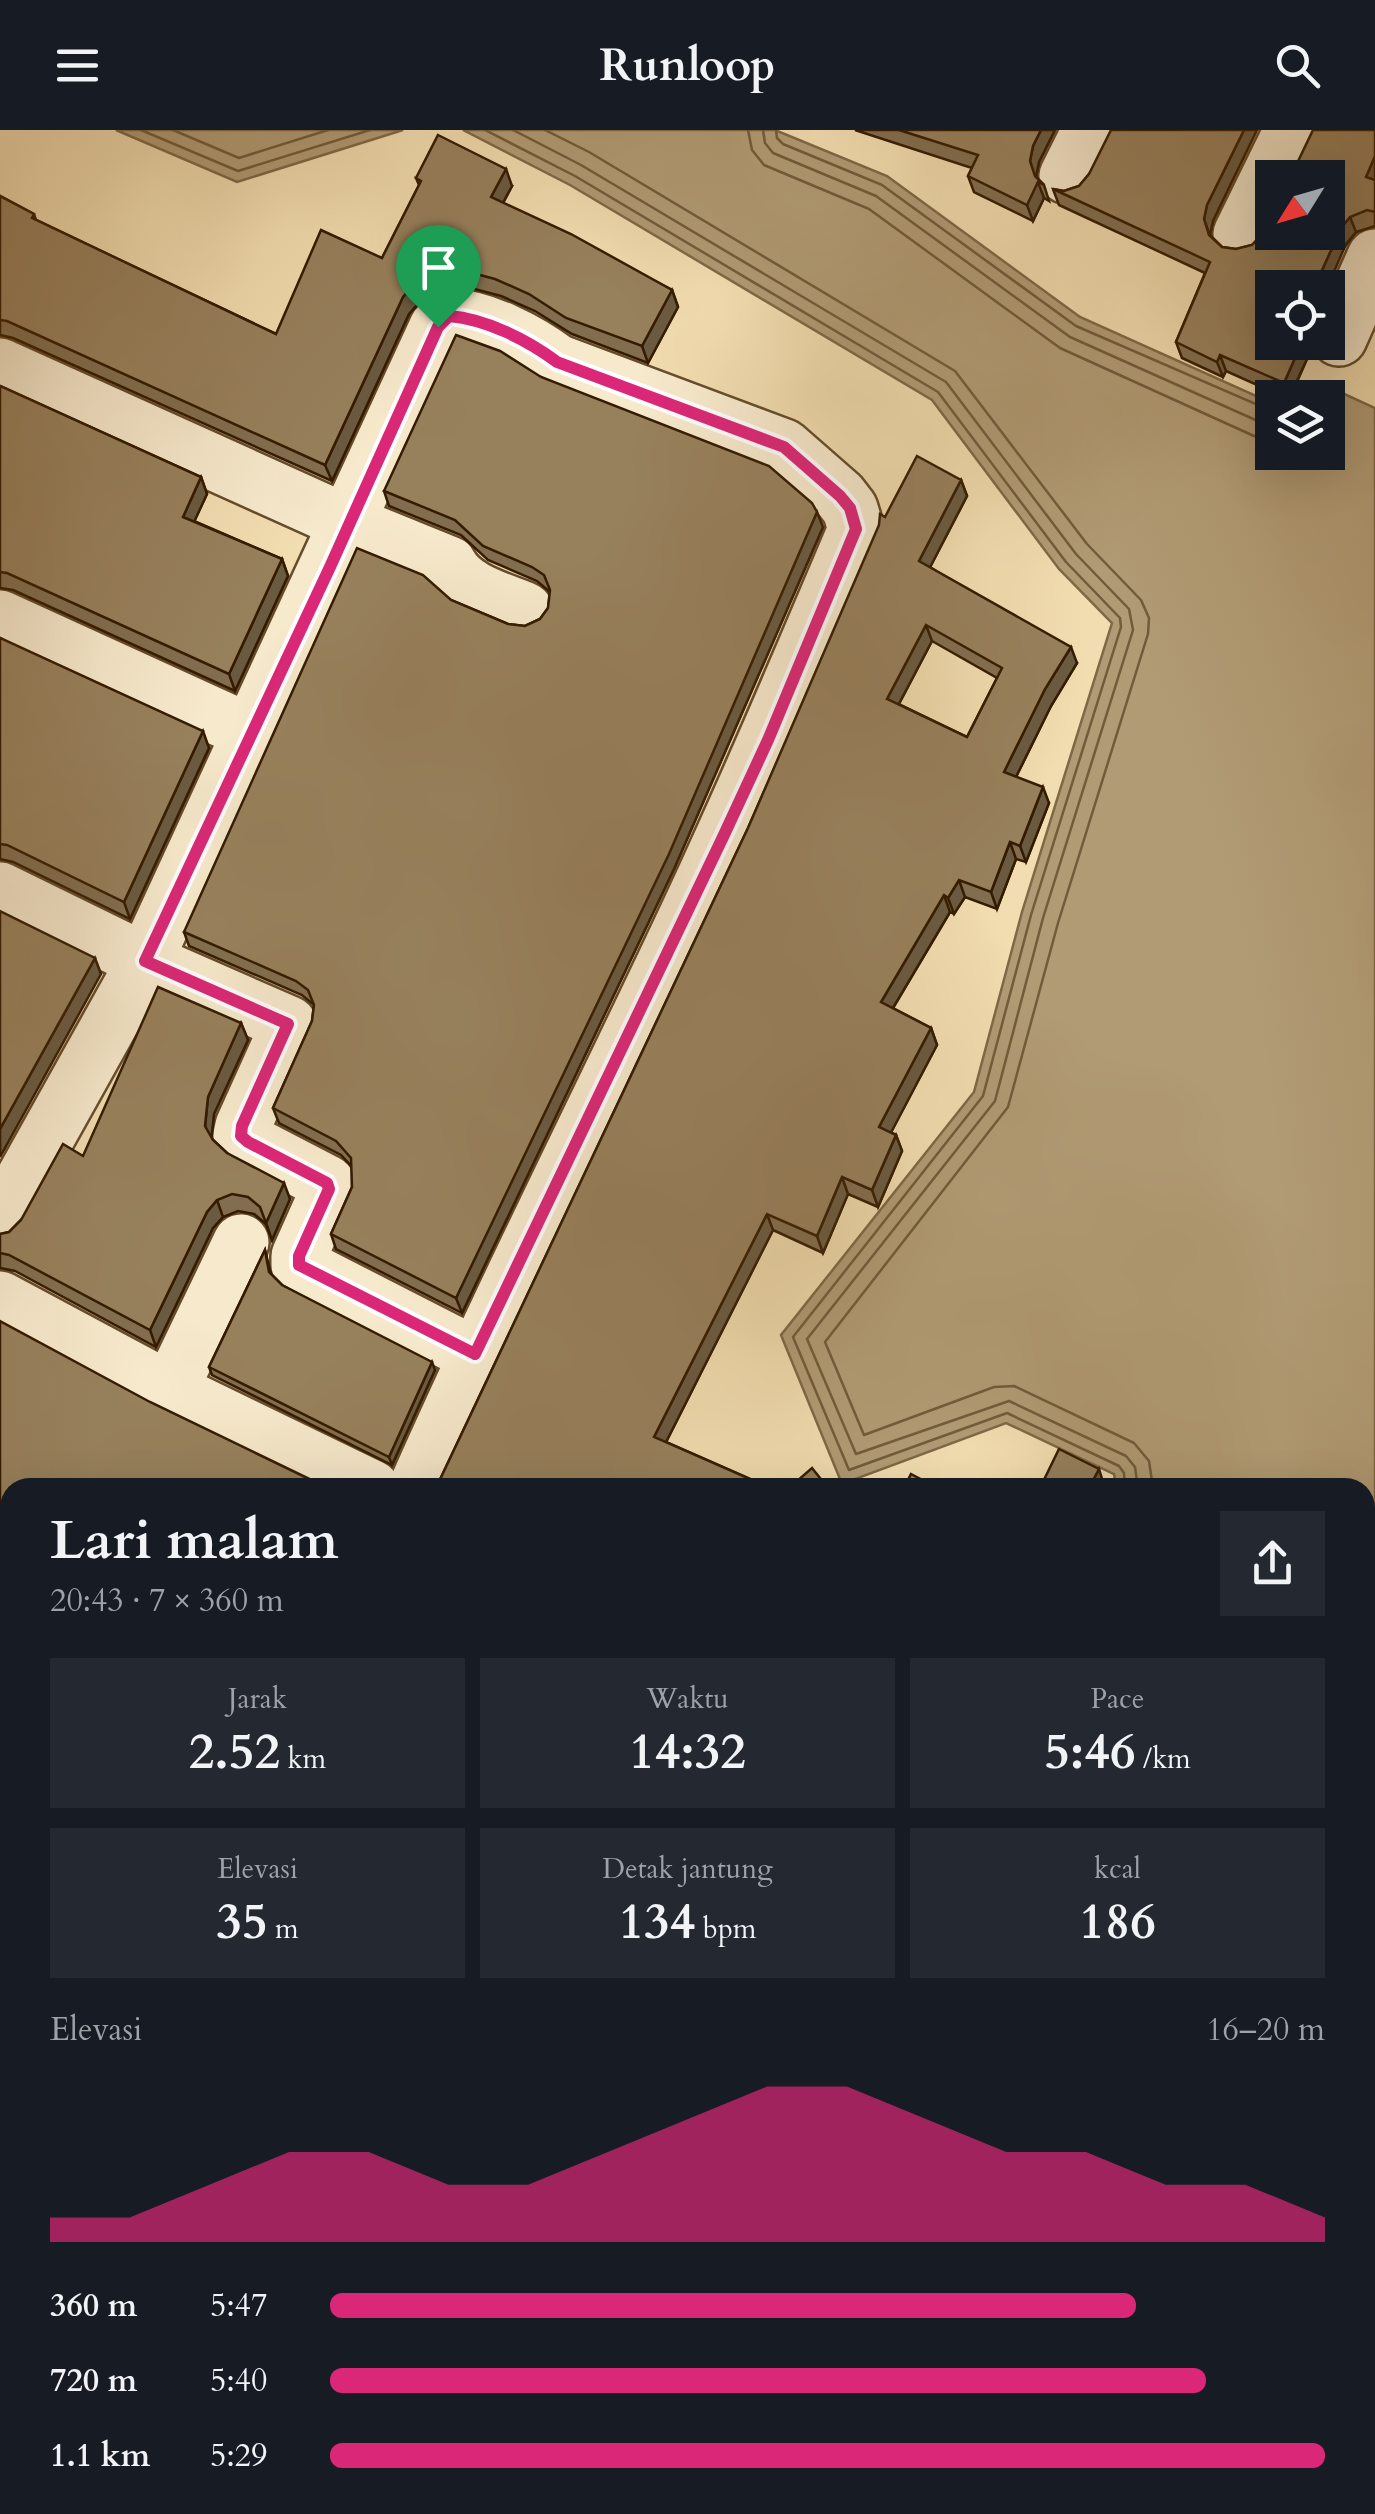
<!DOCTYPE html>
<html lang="id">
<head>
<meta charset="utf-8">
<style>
  body { margin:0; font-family:Cardo,serif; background:#242831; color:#f1f3f6; height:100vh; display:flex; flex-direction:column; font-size:38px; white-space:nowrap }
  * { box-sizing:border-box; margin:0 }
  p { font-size:32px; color:#9ea1a6 }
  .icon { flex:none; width:55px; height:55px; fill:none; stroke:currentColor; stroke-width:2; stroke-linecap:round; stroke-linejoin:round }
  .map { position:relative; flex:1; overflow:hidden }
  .panel { position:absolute; left:0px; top:1348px; width:1375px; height:1038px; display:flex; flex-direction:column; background:#171b24; border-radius:30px 30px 0 0; box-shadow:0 10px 40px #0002 }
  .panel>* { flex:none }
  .needle { width:65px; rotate:233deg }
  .fabs { position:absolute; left:1255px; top:30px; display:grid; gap:20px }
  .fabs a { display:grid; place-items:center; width:90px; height:90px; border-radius:0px; background:#171b24; box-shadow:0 10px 40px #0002; font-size:50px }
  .pin { position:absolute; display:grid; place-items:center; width:85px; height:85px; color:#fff; margin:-102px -42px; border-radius:50% 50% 50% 0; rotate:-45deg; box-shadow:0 0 10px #0007 }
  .pin .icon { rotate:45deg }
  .round { display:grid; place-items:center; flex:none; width:105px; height:105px; border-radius:0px; background:#242831 }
  .summary { display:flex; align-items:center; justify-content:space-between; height:170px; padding:0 50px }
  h1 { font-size:55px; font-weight:700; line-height:75px }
  .stats { display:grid; grid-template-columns:repeat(3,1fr); gap:15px; height:170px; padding:10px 50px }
  .stats div { display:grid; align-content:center; border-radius:0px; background:#242831; text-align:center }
  .stats b { font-size:50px; font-weight:700 }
  .stats small { font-size:28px; font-weight:400 }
  .stats p { font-size:28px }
  .chart { height:280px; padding:20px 50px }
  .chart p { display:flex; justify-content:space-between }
  .chart svg { width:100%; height:180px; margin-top:10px; fill:#db2777; opacity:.7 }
  ul { padding:0 50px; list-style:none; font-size:32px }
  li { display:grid; grid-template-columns:160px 120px 1fr; align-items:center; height:75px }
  li i { height:25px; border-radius:12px; background:#db2777 }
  header { display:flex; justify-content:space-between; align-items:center; height:130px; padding:0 50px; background:#171b24; font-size:45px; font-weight:700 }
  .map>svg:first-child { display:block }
  .water { fill:#b19b74; stroke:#7f6846; stroke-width:2.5 }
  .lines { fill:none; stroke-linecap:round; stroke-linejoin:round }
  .shore { stroke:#725b3a; stroke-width:2.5 }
  .minor-casing { stroke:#644c2c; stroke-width:60 }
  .minor { stroke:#f7e9cc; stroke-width:55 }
  .wall { fill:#826e4f; stroke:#341b00; stroke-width:2.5; fill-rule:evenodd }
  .shaded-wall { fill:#6a5a40; stroke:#341b00; stroke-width:2.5 }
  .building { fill:#97805c; stroke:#341b00; stroke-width:2.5; fill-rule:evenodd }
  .route-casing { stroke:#fff; stroke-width:20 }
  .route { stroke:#db2777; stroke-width:12 }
</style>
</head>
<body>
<header><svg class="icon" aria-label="menu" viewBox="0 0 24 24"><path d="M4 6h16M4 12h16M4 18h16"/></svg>Runloop<svg class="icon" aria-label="search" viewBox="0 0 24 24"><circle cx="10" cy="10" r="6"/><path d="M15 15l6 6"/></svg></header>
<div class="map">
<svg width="1375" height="2384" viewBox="0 0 1375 2384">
  <rect width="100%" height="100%" fill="#f2ddb0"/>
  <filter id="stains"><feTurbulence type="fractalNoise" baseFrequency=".002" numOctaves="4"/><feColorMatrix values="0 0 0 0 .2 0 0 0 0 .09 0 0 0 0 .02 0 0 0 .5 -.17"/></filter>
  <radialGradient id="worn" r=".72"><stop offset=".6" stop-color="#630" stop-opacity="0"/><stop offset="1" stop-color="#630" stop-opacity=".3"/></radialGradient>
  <!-- water -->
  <g class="water">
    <polygon points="116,0 403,0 237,52"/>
    <polygon points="463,0 775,0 887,46 1080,187 1272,273 1272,322 1328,322 1328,269 1340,262 1375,278 1375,1816 1365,1829 1365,1358 1116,1357 1114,1344 1006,1293 842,1354 781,1205 974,962 1022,782 1112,493 1059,439 932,270 570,55"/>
  </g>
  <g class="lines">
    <!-- shore -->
    <g class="shore">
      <polyline points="141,0 238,41 370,0"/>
      <polyline points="173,0 239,28 328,0"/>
      <polyline points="485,0 575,46 938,262 1066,432 1120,488 1121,497 1031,785 983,966 793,1207 849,1340 1007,1283 1119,1336 1124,1343 1125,1358"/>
      <polyline points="513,0 581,35 946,252 1076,424 1129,479 1133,500 1043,788 995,971 807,1209 856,1324 1009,1271 1126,1326 1135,1337 1138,1358"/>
      <polyline points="545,0 589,22 955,241 1087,414 1141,470 1149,488 1148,504 1058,793 1008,977 825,1212 864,1305 994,1257 1014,1256 1134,1313 1149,1331 1153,1358"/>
      <polyline points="748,0 752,20 764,35 869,79 1060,218 1254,306 1272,309"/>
      <polyline points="763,0 765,13 773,23 876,66 1070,207 1260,292 1272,294"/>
      <polyline points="776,0 777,8 783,14 882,55 1076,196 1272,281"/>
    </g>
    <!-- minor casing -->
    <g class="minor-casing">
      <g id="minor">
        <polyline points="1067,46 1090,0"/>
        <polyline points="1241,104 1292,0"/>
        <polyline points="1339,208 1375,127"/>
        <path d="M0 236 348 393 449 434C462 460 499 469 525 480"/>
        <polyline points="0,488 250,602"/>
        <polyline points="0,760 145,831 289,894 243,996 241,1005 248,1012 327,1053 329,1059 299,1126 299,1135 475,1225"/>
        <path d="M0 1091 145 831 437 197 449 186C485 188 528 210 557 232L784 317 840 366 850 379 856 399C799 534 742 669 679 802 592 987 499 1170 416 1358"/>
        <polyline points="0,1169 170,1260 372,1358"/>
        <polyline points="170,1260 241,1112"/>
        <polyline points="0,1793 10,1797"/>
        <polyline points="1319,2375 1340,2384"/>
      </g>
    </g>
    <!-- minor -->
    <use href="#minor" class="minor"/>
  </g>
  <!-- wall -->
  <g class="wall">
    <polygon points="855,0 1055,0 1039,32 1036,47 1044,55 1049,71 1044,68 1033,91 974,62 968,46 972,38"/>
    <polygon points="1375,0 1375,96 1356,102 1272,212 1309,212 1311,220 1290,268 1286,268 1226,241 1223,247 1182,228 1176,212 1205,143 1059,75 1053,59 1064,61 1079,56 1089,44 1213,91 1210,105 1222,117 1236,119 1252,115"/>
    <polygon points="416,48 512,56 503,73 672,160 678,177 648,233 572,204 535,181 501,166 467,157 439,157 428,163 409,184 332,351 13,208 0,205 0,66 34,84 36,90 276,204 382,128 419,55"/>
    <polygon points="541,247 823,397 674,739 462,1183 336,1119 331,1104 352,1057 352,1037 341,1025 279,993 273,978 312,891 314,875 302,865 189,816 184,802 451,470 508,494 525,496 540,489 548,478 550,462 537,451 488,430 461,405 389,376 384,361"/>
    <polygon points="0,256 201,347 207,364 194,391 282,429 288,446 235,561 13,460 0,458"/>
    <path d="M961 350 967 366 930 437 1077 533 1051 576 1016 647 1049 673 1026 732 1016 729 997 779 965 767 954 784 950 782 893 878 931 898 937 915 891 1002 896 1005 902 1021 878 1077 848 1064 823 1123 773 1100 666 1312 757 1352 759 1358H436L748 698 885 387ZM932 511 997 548 967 607 899 574Z"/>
    <polygon points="0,508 209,618 130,789 13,732 0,729"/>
    <polygon points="241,893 248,910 214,984 211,1008 227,1023 290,1069 272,1110 266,1094 254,1084 238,1081 223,1087 213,1098 156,1217 15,1141 0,1138 0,1104 9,1102 83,1026"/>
    <polygon points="265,1120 271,1144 282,1155 435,1240 392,1335 212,1245 209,1237"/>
    <polygon points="0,1191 10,1358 10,1749 0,1744"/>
    <polygon points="1375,1883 1375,2340 1365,2335 1365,1885 1369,1887"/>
  </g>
  <!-- shaded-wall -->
  <g class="shaded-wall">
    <polygon points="1041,0 1055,0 1039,32 1036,47 1044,68 1033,91 1027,75 1030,31 1033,16"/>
    <polygon points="1244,0 1257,0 1213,91 1210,105 1215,121 1204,89 1207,75"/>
    <polygon points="1375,26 1375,54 1366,47"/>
    <polygon points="506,39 512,56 497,84 491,67"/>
    <polygon points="1350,87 1356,102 1346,114 1327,158 1314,158 1341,98"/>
    <polygon points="422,146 428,163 409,184 332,351 325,335 403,167"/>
    <polygon points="672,160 678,177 648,233 642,216"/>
    <polygon points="1302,212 1308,212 1311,220 1289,268 1284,253"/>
    <polygon points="1220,225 1226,241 1223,247 1217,232"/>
    <polygon points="201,347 207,364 189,403 183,387"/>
    <polygon points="961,350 967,366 925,447 919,431"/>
    <polygon points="817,382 823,397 674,739 462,1183 456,1168"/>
    <polygon points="282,429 288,446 235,561 229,544"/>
    <polygon points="926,495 932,511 893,585 887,569"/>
    <polygon points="1071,517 1077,533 1051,576 1010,659 1004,642 1045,559"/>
    <polygon points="203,601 209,618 130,789 124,772"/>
    <polygon points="1043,657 1049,673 1026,732 1020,716"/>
    <polygon points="1010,712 1016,729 997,779 991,762"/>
    <polygon points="959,750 965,767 954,784 948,768"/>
    <polygon points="944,765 950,782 887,888 881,872"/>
    <polygon points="95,828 101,844 0,1027 0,999"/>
    <polygon points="241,893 248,910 214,984 211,1013 205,996 208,967"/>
    <polygon points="931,898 937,915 885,1014 879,997"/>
    <polygon points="896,1005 902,1021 878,1077 872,1060"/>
    <polygon points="842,1047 848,1064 823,1123 817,1106"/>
    <polygon points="284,1053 290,1069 272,1110 266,1093"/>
    <polygon points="217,1070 223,1087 213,1098 156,1217 150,1200 207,1082"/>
    <polygon points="767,1084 773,1100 660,1324 654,1307"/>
    <polygon points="432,1232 435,1240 392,1335 389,1327"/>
    <polygon points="1099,1339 1103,1352 1100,1358 1089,1358"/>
    <polygon points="746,2375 748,2375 751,2384 742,2384"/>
  </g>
  <!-- building -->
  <g class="building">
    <polygon points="899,0 1041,0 1033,16 1030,31 1035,46 1044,55 1038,52 1027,75 968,46 978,25"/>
    <polygon points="1111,0 1244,0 1207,75 1204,89 1209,105 1222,117 1236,119 1252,115 1263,103 1272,83 1272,102 1328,102 1328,48 1290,48 1313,0 1375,0 1375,26 1366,47 1375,50 1375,82 1367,80 1350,87 1341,98 1314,158 1272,158 1272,212 1302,212 1284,253 1220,225 1217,232 1176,212 1210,132 1053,59 1064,61 1079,56 1089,44"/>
    <polygon points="438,5 506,39 491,67 571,104 672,160 642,216 566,188 529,164 495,149 461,140 433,140 422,146 403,167 325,335 7,191 0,190 0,66 34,84 32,88 276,204 321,100 382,128 421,51 416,48"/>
    <polygon points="456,205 500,221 541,247 769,336 812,373 817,382 669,724 456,1168 331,1104 352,1057 351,1028 336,1011 273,978 312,891 314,875 308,860 296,851 184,802 357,418 423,445 451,470 508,494 525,496 540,489 548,478 550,460 544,445 532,437 483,416 455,390 384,361"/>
    <polygon points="0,256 201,347 183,387 282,429 229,544 7,443 0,442"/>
    <path d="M917 326 961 350 919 431 1071 517 1045 559 1004 642 1043 657 1020 716 1010 712 991 762 959 750 948 768 944 765 881 872 931 898 879 997 896 1005 872 1060 842 1047 817 1106 767 1084 654 1307 757 1352 754 1358H436L748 698 879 395 880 384 885 387ZM926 495 1002 538 967 607 887 569Z"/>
    <polygon points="0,508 203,601 124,772 7,715 0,714"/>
    <polygon points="0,781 95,828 0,999"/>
    <polygon points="158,857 241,893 208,967 205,996 213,1010 227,1023 284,1053 266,1093 260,1077 248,1067 232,1064 217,1070 207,1082 150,1200 9,1125 0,1123 0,1104 9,1102 21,1090 63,1014 83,1026"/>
    <polygon points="265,1120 269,1142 282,1155 432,1232 389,1327 209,1237"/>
    <polygon points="0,1191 150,1272 328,1358 10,1358 10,1736 0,1731"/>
    <polygon points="1059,1319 1099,1339 1089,1358 1040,1358"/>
    <polygon points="812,1338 828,1358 789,1358"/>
    <polygon points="911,1344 938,1358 904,1358"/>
    <polygon points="1372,1881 1375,1883 1375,2329 1365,2324 1365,1885 1369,1887"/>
    <polygon points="161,2375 746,2375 742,2384 157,2384"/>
  </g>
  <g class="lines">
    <!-- route casing -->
    <g class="route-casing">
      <path id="route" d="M449 186C486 189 528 210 557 232L784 317 840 366 850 378 856 399 768 610 723 707 475 1224 299 1135V1126L329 1059 327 1053 248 1012 241 1006 242 996 288 894 145 831 330 437 438 197Z"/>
    </g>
    <!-- route -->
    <use href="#route" class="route"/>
  </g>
  <rect width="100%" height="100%" filter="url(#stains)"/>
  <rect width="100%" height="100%" fill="url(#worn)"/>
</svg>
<div class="fabs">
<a><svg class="needle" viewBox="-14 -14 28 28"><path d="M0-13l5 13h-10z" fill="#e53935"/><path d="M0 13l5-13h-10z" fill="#9ea1a6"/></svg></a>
<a><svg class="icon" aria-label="locate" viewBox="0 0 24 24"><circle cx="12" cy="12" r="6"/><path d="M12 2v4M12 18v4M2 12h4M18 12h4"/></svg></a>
<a><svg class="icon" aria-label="layers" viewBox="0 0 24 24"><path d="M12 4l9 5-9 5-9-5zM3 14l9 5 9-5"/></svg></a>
</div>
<div class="pin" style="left:438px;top:197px;background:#1e9e55"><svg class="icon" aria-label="arrive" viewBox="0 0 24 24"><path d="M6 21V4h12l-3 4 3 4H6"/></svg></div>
<section class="panel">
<div class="summary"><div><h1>Lari malam</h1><p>20:43 · 7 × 360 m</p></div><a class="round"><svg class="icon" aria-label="share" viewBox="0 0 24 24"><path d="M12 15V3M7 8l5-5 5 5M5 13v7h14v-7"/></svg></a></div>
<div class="stats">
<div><p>Jarak</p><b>2.52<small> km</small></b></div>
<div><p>Waktu</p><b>14:32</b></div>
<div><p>Pace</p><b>5:46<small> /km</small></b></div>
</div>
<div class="stats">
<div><p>Elevasi</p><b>35<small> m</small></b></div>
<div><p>Detak jantung</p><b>134<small> bpm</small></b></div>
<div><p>kcal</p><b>186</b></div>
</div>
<div class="chart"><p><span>Elevasi</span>16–20 m</p>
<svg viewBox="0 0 160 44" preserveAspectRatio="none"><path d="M0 44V38L10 38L20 30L30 22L40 22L50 30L60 30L70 22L80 14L90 6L100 6L110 14L120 22L130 22L140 30L150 30L160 38V44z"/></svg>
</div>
<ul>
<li><b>360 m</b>5:47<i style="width:81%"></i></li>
<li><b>720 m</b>5:40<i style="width:88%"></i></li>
<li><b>1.1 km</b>5:29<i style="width:100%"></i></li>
</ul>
</section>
</div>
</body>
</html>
